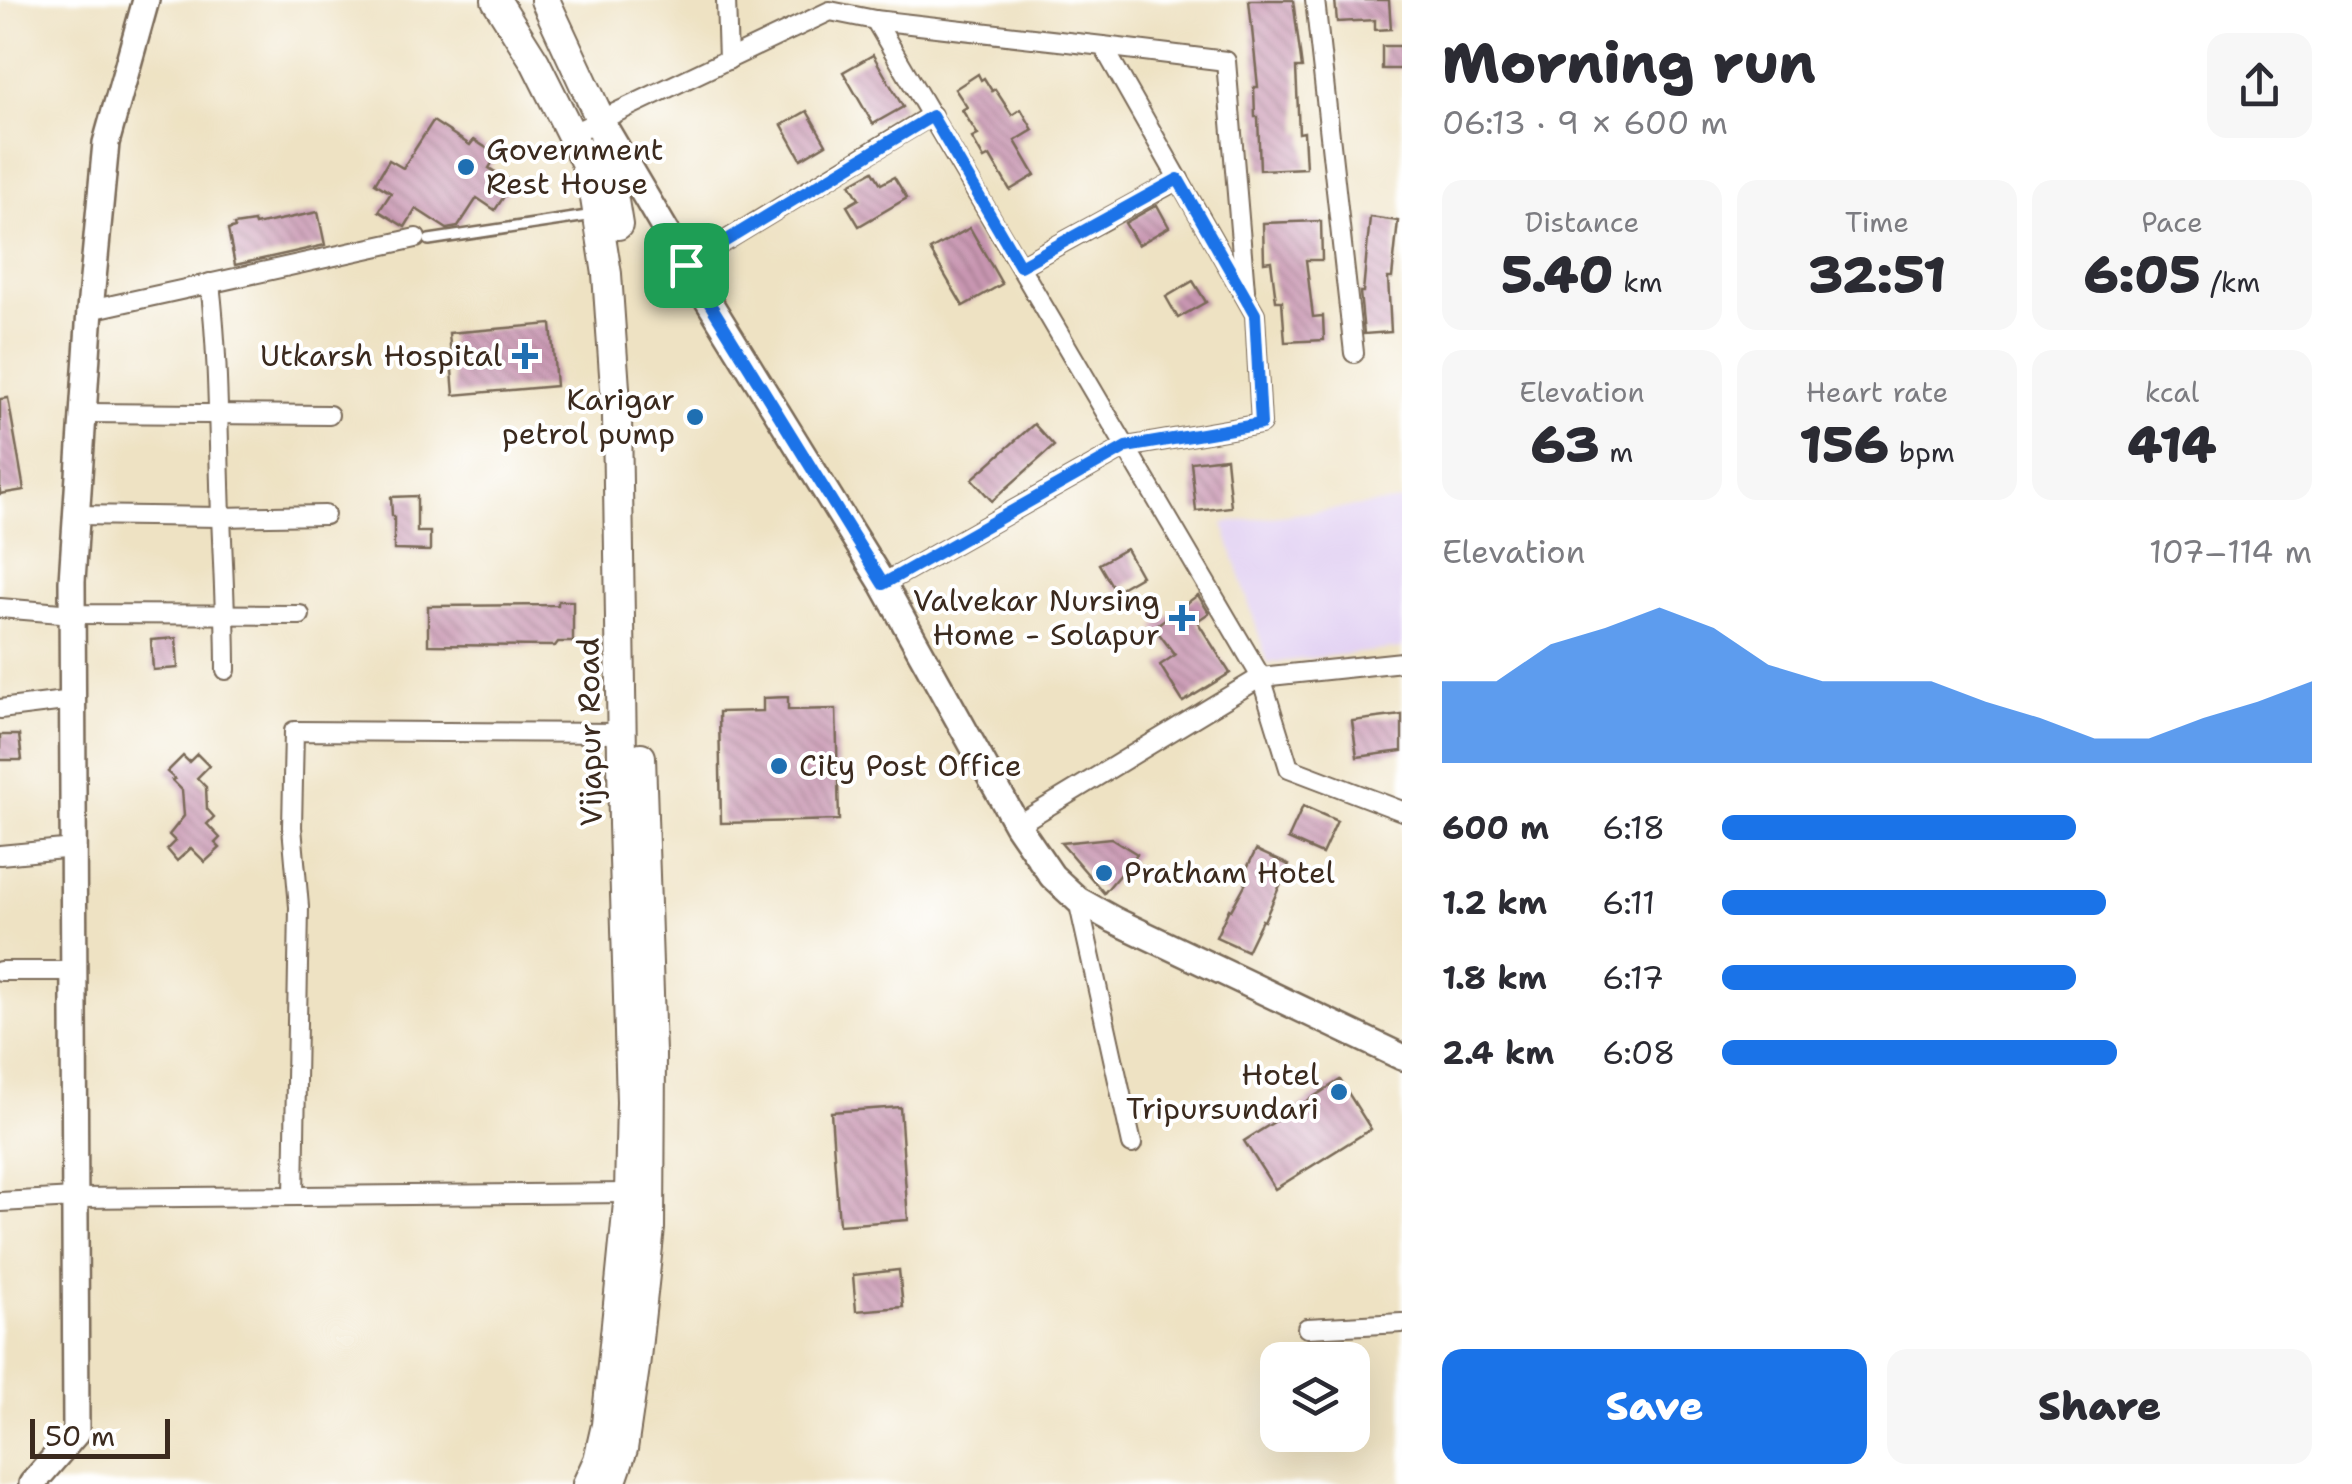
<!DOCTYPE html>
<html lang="en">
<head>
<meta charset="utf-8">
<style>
  body { margin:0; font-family:"Shantell Sans",sans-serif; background:#f7f7f7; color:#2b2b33; height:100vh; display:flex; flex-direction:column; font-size:38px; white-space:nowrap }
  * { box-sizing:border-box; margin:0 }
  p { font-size:32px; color:#7c7c81 }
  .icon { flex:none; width:55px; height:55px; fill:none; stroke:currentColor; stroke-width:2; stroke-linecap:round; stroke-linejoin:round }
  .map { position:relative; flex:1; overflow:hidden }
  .sheet { display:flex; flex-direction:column; background:#fff; width:950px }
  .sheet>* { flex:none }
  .fabs { position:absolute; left:1260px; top:1342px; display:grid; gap:20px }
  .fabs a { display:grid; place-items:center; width:110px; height:110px; border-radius:20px; background:#fff; box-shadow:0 10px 40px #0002; font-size:50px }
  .scale { position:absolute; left:30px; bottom:25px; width:140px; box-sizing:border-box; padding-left:10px; border:5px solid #3b2a1e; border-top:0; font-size:28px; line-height:35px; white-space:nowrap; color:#3b2a1e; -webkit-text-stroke:8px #fff; paint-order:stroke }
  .pin { position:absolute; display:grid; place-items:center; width:85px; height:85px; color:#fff; margin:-42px; border-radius:20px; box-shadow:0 5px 15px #0006 }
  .round { display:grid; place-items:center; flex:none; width:105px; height:105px; border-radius:20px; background:#f7f7f7 }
  .headline { display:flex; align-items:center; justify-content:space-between; height:170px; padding:0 40px }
  h1 { font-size:55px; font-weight:800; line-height:75px }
  .metrics { display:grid; grid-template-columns:repeat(3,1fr); gap:15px; height:170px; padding:10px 40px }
  .metrics div { display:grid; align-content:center; border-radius:20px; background:#f7f7f7; text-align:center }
  .metrics b { font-size:50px; font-weight:800 }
  .metrics small { font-size:28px; font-weight:400 }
  .metrics p { font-size:28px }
  .chart { height:280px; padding:20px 40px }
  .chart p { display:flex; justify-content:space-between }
  .chart svg { width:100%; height:180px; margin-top:10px; fill:#1a73e8; opacity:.7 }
  .primary-button { display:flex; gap:20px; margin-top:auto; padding:20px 40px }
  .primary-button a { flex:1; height:115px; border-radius:20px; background:#1a73e8; color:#fff; font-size:40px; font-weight:800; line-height:115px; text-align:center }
  .primary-button a+a { background:#f7f7f7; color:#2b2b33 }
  ul { padding:0 40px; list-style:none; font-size:32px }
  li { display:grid; grid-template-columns:160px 120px 1fr; align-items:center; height:75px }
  li i { height:25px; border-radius:12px; background:#1a73e8 }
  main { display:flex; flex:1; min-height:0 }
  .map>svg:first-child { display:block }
  .built { fill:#e3d3f3 }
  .building { fill:url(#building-back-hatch) }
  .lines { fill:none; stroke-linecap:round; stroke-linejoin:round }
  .lane-casing { stroke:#7a6a58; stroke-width:14 }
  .street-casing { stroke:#7a6a58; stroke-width:22 }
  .secondary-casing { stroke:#7a6a58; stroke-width:30 }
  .primary-casing { stroke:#7a6a58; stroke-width:32 }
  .lane { stroke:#fff; stroke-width:9 }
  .street { stroke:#fff; stroke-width:18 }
  .secondary { stroke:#fff; stroke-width:25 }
  .primary { stroke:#fff; stroke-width:28 }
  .route-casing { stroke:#fff; stroke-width:20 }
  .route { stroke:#1a73e8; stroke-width:12 }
  .poi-dot { fill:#1f6fb2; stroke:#fff; stroke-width:4 }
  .labels { text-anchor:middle; stroke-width:8; stroke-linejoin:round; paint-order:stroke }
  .poi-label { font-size:30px; fill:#3b2a1e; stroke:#fff; text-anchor:end }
  .street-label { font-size:30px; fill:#3b2a1e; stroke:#fff }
</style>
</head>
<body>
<main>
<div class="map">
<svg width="1402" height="1484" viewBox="0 0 1402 1484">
  <defs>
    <pattern id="building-back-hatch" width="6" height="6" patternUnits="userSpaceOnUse" patternTransform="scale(2.5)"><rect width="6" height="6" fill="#c997b2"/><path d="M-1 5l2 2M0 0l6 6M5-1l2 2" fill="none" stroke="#a47b90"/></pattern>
  </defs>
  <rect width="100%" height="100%" fill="#fff"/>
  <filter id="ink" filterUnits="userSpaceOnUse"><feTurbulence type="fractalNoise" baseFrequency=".01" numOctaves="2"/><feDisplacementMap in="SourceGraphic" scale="20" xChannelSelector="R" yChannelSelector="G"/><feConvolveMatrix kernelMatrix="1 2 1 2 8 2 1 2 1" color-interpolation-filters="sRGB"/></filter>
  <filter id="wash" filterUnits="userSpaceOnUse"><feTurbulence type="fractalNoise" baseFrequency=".0048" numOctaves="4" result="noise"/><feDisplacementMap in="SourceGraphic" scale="40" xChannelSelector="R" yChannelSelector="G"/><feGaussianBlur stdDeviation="2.25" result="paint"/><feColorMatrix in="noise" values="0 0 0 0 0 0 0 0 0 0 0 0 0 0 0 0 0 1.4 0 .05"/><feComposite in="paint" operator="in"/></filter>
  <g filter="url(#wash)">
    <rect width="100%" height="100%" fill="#eee2c3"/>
    <!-- built -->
    <polygon class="built" points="1402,501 1402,648 1268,663 1223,523"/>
    <g id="blocks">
      <!-- building -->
      <g class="building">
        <polygon points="1249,0 1293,0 1302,68 1296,68 1299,133 1304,132 1306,168 1260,170 1258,117 1255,117 1254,87 1258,87"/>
        <polygon points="1335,0 1389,0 1391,29 1375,30 1375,20 1337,22"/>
        <rect x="1382" y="46" width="20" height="23"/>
        <polygon points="873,55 903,107 873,124 843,72"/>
        <polygon points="978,74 981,80 984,78 992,91 995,89 1012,115 1021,109 1033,130 1015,141 1035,175 1010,190 990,156 984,159 972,138 978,135 962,110 967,107 955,89"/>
        <polygon points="807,111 826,144 801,159 782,125"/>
        <polygon points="433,121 470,145 474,140 497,155 489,168 513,183 495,210 477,198 458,227 447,229 416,209 405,227 379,211 391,193 375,183 389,160 403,168"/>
        <polygon points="873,171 881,184 894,177 907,198 859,226 847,206 859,199 850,184"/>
        <polygon points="1157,205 1169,227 1138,245 1125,223"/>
        <polygon points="318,212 325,245 235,265 228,230 235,228 234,225 254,222 255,225"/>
        <polygon points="1370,217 1398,221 1392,278 1388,278 1391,332 1364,334 1360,292 1363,292"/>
        <polygon points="1321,221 1322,260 1306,260 1313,317 1323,316 1324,340 1285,342 1282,301 1276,301 1271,261 1264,262 1263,223"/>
        <polygon points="970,228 1002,284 963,306 930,250"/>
        <polygon points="1193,281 1206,302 1178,318 1166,297"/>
        <polygon points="551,324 556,386 454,395 449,333"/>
        <polygon points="8,398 24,490 0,494 0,399"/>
        <polygon points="1034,424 1054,446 992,501 972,479"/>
        <polygon points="1226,458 1231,507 1196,511 1191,462"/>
        <polygon points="417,496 417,532 430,532 430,551 394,550 394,516 392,516 391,497"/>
        <polygon points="1126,549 1141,576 1115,591 1099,564"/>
        <polygon points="1198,595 1209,613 1197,621 1230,673 1183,702 1160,665 1175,655 1154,627"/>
        <polygon points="558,601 573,601 573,642 558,642 555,646 428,645 428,606 558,605"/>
        <polygon points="176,638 178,668 153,670 151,640"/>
        <polygon points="788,697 788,710 836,709 839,820 721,823 719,712 763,711 763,698"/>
        <polygon points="1402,715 1402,751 1357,757 1352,721"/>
        <polygon points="0,735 19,735 22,760 0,760"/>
        <polygon points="197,754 209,766 197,778 206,787 207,809 214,817 207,824 220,838 215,843 220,848 205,862 191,848 177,861 167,849 175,841 169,835 184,816 182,790 172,780 175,779 167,772 183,756 189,762"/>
        <polygon points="1303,806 1337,821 1322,854 1288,839"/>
        <polygon points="1111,838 1137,854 1104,893 1061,843"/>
        <polygon points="1256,850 1289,865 1264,921 1262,920 1247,951 1216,937 1229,909 1231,910 1248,879 1243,876"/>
        <polygon points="1340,1080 1371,1129 1275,1189 1244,1141"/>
        <polygon points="900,1107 908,1220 839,1225 831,1112"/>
        <polygon points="899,1270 903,1307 856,1311 853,1275"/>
      </g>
    </g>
  </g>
  <g filter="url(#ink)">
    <use href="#blocks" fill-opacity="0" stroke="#7a6a58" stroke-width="2.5"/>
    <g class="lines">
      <!-- lane casing -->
      <g class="lane-casing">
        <polyline id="lane" points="429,240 594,215"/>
      </g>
      <!-- street casing -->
      <g class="street-casing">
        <g id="street">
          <polyline points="726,0 728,60"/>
          <polyline points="1315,0 1354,353"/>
          <polyline points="875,20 1261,677 1289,768 1402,811"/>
          <polyline points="1103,46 1226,61 1245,290"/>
          <polyline points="571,134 830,11 875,20 1103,46 1255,314 1261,424 1126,447 883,584"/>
          <polyline points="686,265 932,115"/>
          <polyline points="1020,266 1179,179"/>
          <path d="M210 283C219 360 218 437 221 515 223 567 226 618 226 670"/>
          <polyline points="90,310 416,238"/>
          <polyline points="83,413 329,415"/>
          <polyline points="75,515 221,517 325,515"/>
          <polyline points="0,608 73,614 300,615"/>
          <polyline points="0,709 73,700"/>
          <polyline points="1017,825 1261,677 1402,662"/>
          <polyline points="0,855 74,848"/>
          <polyline points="1078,900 1132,1144"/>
          <polyline points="0,971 74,971"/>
          <polyline points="294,1196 299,907 292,827 294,731 622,733"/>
          <polyline points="0,1202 75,1198 629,1193"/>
          <polyline points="1307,1328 1402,1323"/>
        </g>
      </g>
      <!-- secondary casing -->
      <g class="secondary-casing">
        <g id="secondary">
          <polyline points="604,126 686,265 883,584 1017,825 1052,876 1078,900 1114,920 1402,1057"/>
          <polyline points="32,1484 76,1433 72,581 90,310 106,143 146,0"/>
        </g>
      </g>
      <!-- primary casing -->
      <g class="primary-casing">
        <g id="primary">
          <polyline points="496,0 535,62 585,162 595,198 607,274 617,417 623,824 631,1102 629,1193 606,1425 598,1460 587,1484"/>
          <polyline points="545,0 601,121 618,225"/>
          <polyline points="611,1484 623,1449 635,1367 650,1228 651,1053 641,757"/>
        </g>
      </g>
      <!-- lane -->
      <use href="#lane" class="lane"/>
      <!-- street -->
      <use href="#street" class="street"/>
      <!-- secondary -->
      <use href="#secondary" class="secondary"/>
      <!-- primary -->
      <use href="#primary" class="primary"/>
    </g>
  </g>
  <g class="lines" filter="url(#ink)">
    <!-- route casing -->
    <g class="route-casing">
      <polygon id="route" points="932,116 1020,266 1178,179 1255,314 1261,424 1126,447 883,584 686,265"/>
    </g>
    <!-- route -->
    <use href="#route" class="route"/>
  </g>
  <!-- markers -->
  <g class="poi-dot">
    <circle cx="466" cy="167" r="10"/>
    <path d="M520 341h10v10h10v10h-10v10h-10v-10h-10v-10h10z"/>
    <circle cx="695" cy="417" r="10"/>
    <path d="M1177 603h10v10h10v10h-10v10h-10v-10h-10v-10h10z"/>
    <circle cx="779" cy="766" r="10"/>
    <circle cx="1104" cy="873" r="10"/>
    <circle cx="1339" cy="1092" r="10"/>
  </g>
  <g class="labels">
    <!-- poi labels -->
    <g class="poi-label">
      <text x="486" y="160" text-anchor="start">Government<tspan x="486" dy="34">Rest House</tspan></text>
      <text x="502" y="366">Utkarsh Hospital</text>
      <text x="675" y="410">Karigar<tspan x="675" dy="34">petrol pump</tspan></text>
      <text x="1160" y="611">Valvekar Nursing<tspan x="1160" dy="34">Home - Solapur</tspan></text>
      <text x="799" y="776" text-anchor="start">City Post Office</text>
      <text x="1124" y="883" text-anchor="start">Pratham Hotel</text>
      <text x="1319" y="1085">Hotel<tspan x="1319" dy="34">Tripursundari</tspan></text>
    </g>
    <!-- street labels -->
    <g class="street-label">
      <text transform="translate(590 732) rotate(-91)" y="10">Vijapur Road</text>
    </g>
  </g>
</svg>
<div class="fabs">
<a><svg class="icon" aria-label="layers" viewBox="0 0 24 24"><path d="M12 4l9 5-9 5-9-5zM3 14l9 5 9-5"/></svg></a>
</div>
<div class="scale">50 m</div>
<div class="pin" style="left:686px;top:265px;background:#1e9e55"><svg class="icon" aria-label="arrive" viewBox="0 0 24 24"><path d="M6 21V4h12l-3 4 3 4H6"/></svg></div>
</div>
<section class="sheet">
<div class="headline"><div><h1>Morning run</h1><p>06:13 · 9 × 600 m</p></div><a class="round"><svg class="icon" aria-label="share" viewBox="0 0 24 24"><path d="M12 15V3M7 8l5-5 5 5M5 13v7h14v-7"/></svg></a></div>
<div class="metrics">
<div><p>Distance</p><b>5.40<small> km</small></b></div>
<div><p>Time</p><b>32:51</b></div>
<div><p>Pace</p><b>6:05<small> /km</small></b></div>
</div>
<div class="metrics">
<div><p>Elevation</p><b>63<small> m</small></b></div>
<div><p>Heart rate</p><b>156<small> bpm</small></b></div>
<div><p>kcal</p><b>414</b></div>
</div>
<div class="chart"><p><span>Elevation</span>107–114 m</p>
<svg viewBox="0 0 160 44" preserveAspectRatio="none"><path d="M0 44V24L10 24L20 15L30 11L40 6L50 11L60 20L70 24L80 24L90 24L100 29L110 33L120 38L130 38L140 33L150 29L160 24V44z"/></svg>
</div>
<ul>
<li><b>600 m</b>6:18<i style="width:60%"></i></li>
<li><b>1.2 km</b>6:11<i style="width:65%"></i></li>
<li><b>1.8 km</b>6:17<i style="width:60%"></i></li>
<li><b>2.4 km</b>6:08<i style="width:67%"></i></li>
</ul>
<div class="primary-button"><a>Save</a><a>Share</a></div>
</section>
</main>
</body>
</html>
